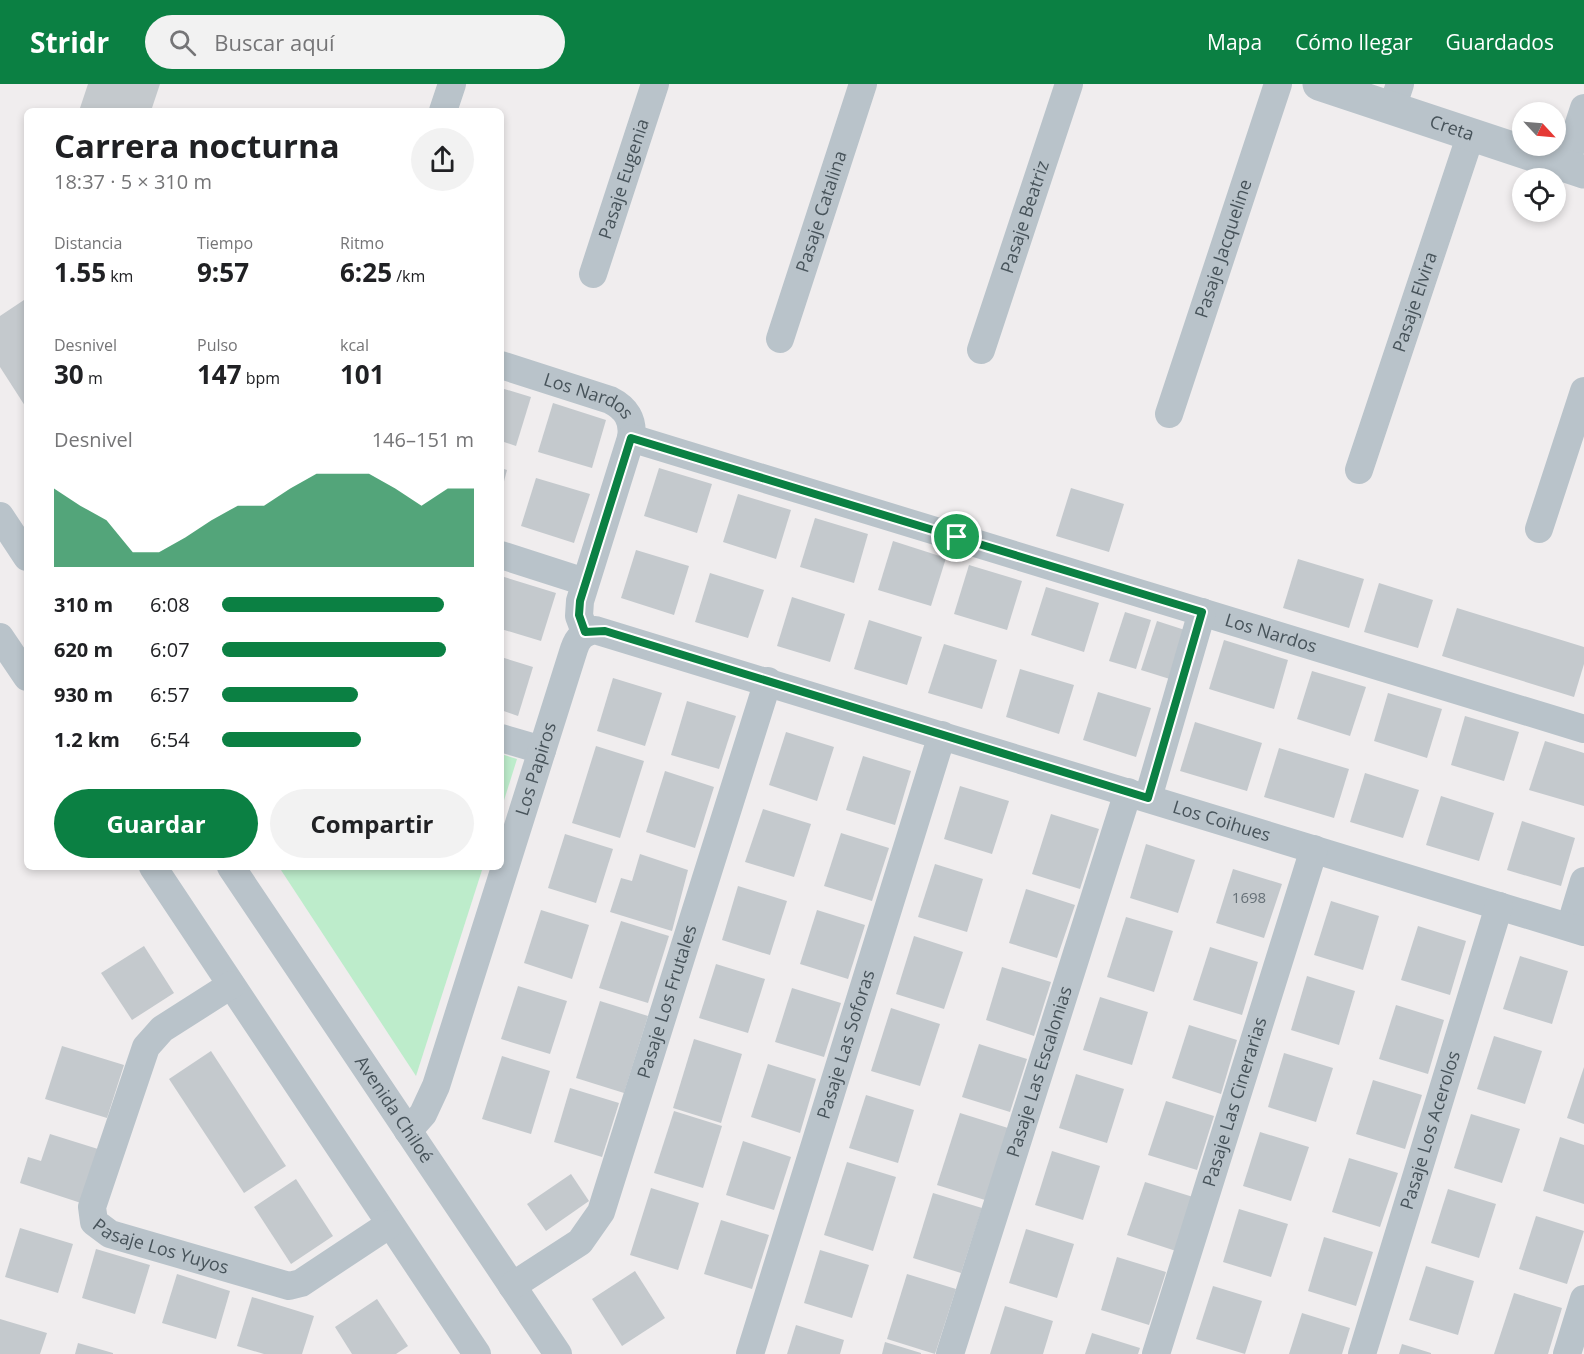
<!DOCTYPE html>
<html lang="es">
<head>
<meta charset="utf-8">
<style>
  body { margin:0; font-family:"Open Sans",sans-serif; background:#f2f2f2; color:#202124; height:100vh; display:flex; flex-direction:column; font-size:22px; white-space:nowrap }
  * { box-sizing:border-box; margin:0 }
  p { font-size:20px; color:#757577 }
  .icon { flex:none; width:33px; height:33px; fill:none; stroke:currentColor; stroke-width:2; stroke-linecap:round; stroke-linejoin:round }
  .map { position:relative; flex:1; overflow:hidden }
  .sheet { position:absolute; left:24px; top:24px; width:480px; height:762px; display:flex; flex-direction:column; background:#fff; border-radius:9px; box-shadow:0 3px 9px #0003 }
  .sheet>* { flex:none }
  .needle { width:39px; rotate:116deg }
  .buttons { position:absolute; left:1512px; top:18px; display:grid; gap:12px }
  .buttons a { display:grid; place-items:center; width:54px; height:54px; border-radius:50%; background:#fff; box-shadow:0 3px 9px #0003; font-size:30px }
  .pin { position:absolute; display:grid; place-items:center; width:51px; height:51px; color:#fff; margin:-26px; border:3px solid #fff; border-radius:50%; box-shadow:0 2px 6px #0007 }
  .round { display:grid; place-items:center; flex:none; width:63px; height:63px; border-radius:32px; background:#f2f2f2 }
  .overview { display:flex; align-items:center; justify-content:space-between; height:102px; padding:0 30px }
  h1 { font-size:33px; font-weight:700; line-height:45px }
  .figures { display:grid; grid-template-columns:repeat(3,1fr); gap:9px; height:102px; padding:6px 30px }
  .figures div { display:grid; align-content:center }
  .figures b { font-size:26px; font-weight:700 }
  .figures small { font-size:16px; font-weight:400 }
  .figures p { font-size:16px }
  .chart { height:168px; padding:12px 30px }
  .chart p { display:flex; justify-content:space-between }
  .chart svg { width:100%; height:108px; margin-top:6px; fill:#0b8043; opacity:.7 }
  .action { display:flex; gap:12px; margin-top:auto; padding:12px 30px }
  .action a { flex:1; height:69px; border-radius:36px; background:#0b8043; color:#fff; font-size:24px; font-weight:700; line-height:69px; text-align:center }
  .action a+a { background:#f2f2f2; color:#202124 }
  ul { padding:0 30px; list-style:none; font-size:20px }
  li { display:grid; grid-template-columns:96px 72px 1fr; align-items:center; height:45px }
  li i { height:15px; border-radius:8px; background:#0b8043 }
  header { display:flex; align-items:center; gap:36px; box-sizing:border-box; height:84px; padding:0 30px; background:#0b8043; color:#fff }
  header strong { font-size:28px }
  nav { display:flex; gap:33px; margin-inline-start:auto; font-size:21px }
  .search { width:420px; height:54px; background:#f2f2f2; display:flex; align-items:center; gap:15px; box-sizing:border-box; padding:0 21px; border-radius:33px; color:#757577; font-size:22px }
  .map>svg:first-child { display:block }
  .green { fill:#bdeccb }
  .building { fill:#c4c9cd }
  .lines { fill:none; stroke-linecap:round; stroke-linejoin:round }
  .minor { stroke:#b9c3ca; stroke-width:28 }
  .tertiary { stroke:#b9c3ca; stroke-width:33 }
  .route-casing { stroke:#fff; stroke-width:12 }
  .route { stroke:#0b8043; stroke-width:8 }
  .labels { text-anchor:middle; stroke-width:6; stroke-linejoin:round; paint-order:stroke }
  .number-label { font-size:15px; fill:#667077 }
  .street-label { font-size:18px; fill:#47535a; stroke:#fff }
</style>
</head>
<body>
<header>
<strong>Stridr</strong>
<div class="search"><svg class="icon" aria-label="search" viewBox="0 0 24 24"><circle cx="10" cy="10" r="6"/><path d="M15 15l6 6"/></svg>Buscar aquí</div>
<nav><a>Mapa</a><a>Cómo llegar</a><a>Guardados</a></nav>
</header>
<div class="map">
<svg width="1584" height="1270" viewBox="0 0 1584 1270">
  <rect width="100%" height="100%" fill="#f0edee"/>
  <!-- green -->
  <g class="green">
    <polygon points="501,670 517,675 501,726"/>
    <polygon points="279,783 483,783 416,992"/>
  </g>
  <!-- building -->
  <g class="building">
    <polygon points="88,0 160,0 151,27 79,27"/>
    <polygon points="27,214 27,325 0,283 0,232"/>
    <polygon points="501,304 531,313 516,362 501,357"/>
    <polygon points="553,319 606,336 592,384 538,368"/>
    <polygon points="501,384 507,386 502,405 501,405"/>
    <polygon points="659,384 712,400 697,449 644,432"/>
    <polygon points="536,394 590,410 574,459 521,442"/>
    <polygon points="1071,404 1124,420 1109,468 1056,452"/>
    <polygon points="738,410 791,426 776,475 723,458"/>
    <polygon points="815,434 868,450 854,499 800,483"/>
    <polygon points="893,457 946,474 931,522 878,506"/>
    <polygon points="636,466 689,482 674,531 621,514"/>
    <polygon points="1298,475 1364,495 1349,544 1283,524"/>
    <polygon points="969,481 1022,497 1007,546 954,530"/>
    <polygon points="710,489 764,506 748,554 695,538"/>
    <polygon points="501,492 556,509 541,557 501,545"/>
    <polygon points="1379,499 1433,516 1418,564 1364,548"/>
    <polygon points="1046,503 1099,519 1084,568 1031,551"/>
    <polygon points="792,513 845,530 830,578 777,562"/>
    <polygon points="1457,524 1584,563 1584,580 1574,613 1442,572"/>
    <polygon points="1125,528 1151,536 1136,585 1109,577"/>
    <polygon points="869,536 922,553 907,601 854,585"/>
    <polygon points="1157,537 1188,547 1173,596 1141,586"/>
    <polygon points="1224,556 1288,576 1274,625 1209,605"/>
    <polygon points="944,560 997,576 982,625 928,609"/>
    <polygon points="501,573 533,583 518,632 501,626"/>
    <polygon points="1020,585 1074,601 1059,650 1006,633"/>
    <polygon points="1312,587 1366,603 1350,652 1297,635"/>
    <polygon points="613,594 662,609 645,662 597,647"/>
    <polygon points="1098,608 1151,624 1136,673 1083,656"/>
    <polygon points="1388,609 1442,625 1427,674 1374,657"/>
    <polygon points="687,617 736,632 719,685 671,671"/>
    <polygon points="1465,632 1519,648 1504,697 1451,681"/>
    <polygon points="1195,638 1262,659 1247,707 1180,687"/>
    <polygon points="786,648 834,663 817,717 769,701"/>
    <polygon points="1545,657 1584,669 1584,722 1529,706"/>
    <polygon points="596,662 644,677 620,754 572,739"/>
    <polygon points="1279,664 1349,685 1334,734 1264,713"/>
    <polygon points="863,672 911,687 895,741 846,726"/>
    <polygon points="665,687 714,703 695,764 646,748"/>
    <polygon points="1365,689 1419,706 1403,754 1350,738"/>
    <polygon points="960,702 1009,717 992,770 944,755"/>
    <polygon points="1441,712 1494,729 1479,777 1426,761"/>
    <polygon points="763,725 811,740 794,793 745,778"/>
    <polygon points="1051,730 1099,745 1080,805 1032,790"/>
    <polygon points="1522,737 1575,754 1561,802 1507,786"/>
    <polygon points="841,749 889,764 872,817 824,802"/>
    <polygon points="565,750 613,765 596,819 548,804"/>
    <polygon points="1146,760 1195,776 1178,829 1130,814"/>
    <polygon points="640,770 688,786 672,847 610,828 621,794 632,797"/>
    <polygon points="935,780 983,795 967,848 918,833"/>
    <polygon points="1233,785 1282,800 1264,854 1216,839"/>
    <polygon points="738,802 787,817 770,871 722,856"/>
    <polygon points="1026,805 1075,821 1057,874 1009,859"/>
    <polygon points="1331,817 1379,832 1363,886 1314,871"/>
    <polygon points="541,826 589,841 572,895 524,879"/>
    <polygon points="817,826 865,841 848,895 800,880"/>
    <polygon points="1126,833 1173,847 1154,908 1107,893"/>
    <polygon points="621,837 669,852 648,919 599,904"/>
    <polygon points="1418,842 1466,857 1450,911 1401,896"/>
    <polygon points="914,852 963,868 944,925 896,910"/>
    <polygon points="144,862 174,909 132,936 101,889"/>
    <polygon points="1210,863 1258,878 1242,931 1193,916"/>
    <polygon points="1520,872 1568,887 1552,940 1503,925"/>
    <polygon points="716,880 765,895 748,949 699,934"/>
    <polygon points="1002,883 1051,898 1034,952 986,936"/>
    <polygon points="1307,892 1355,907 1339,961 1291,946"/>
    <polygon points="518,902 567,917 550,970 501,955"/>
    <polygon points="792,904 841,919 824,973 775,958"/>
    <polygon points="1100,913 1148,928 1132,981 1083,966"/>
    <polygon points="600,917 648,932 624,1009 576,994"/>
    <polygon points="1396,921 1444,936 1428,990 1379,975"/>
    <polygon points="891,924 940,940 920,1002 871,987"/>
    <polygon points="1189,941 1237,956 1221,1010 1172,994"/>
    <polygon points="1494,952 1542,967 1525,1020 1477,1005"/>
    <polygon points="694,955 742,970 721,1039 673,1024"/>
    <polygon points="979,960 1027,975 1010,1028 962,1013"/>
    <polygon points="62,962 124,981 107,1034 45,1015"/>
    <polygon points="211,967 286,1082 244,1109 169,995"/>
    <polygon points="1284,969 1333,984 1316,1038 1268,1023"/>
    <polygon points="502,972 550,987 531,1050 482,1035"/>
    <polygon points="768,980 816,995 800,1049 751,1033"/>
    <polygon points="1584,983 1584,1040 1567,1034"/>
    <polygon points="1076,990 1124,1005 1107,1059 1059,1044"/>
    <polygon points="1373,996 1422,1011 1405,1065 1356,1050"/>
    <polygon points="570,1004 619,1019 602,1073 554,1058"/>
    <polygon points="866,1011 914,1026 898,1079 849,1064"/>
    <polygon points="1166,1017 1214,1032 1197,1086 1148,1071"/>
    <polygon points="674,1027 722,1042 703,1104 654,1089"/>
    <polygon points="960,1029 1008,1044 985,1116 937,1101"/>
    <polygon points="1471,1030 1520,1045 1502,1099 1454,1084"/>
    <polygon points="1260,1048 1309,1063 1291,1117 1243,1102"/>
    <polygon points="50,1050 98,1065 81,1119 20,1099 28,1073 41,1077"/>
    <polygon points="1560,1053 1584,1061 1584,1120 1543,1107"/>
    <polygon points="743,1057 791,1073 774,1126 726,1111"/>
    <polygon points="1052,1067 1100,1082 1083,1136 1035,1121"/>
    <polygon points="1349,1074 1398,1089 1380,1143 1332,1128"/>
    <polygon points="847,1078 896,1093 873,1167 824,1151"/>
    <polygon points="571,1090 589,1117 546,1147 527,1120"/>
    <polygon points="296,1095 333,1152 291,1180 254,1123"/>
    <polygon points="1145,1098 1193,1113 1176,1167 1127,1151"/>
    <polygon points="651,1104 699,1119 678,1186 630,1171"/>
    <polygon points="1448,1105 1496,1120 1479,1174 1431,1159"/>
    <polygon points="933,1109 982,1124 961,1189 913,1174"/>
    <polygon points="1239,1125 1288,1140 1271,1193 1223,1178"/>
    <polygon points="1536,1132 1584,1147 1567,1200 1519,1185"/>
    <polygon points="721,1136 769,1151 752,1205 704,1190"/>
    <polygon points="20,1144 73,1160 58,1209 5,1193"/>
    <polygon points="1026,1145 1074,1160 1057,1214 1009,1199"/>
    <polygon points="1324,1153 1373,1168 1356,1222 1308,1207"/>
    <polygon points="96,1165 150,1181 135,1230 82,1214"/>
    <polygon points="820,1166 869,1181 852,1234 804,1219"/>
    <polygon points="1117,1173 1166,1188 1149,1241 1101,1226"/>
    <polygon points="1426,1182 1474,1197 1458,1251 1409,1236"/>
    <polygon points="635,1187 665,1234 622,1262 592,1215"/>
    <polygon points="177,1190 230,1207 216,1255 162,1239"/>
    <polygon points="907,1190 956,1205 935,1270 887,1255"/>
    <polygon points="1213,1202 1262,1217 1245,1270 1196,1255"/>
    <polygon points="1514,1209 1562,1224 1548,1270 1494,1270"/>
    <polygon points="252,1213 314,1232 302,1270 264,1270 237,1262"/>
    <polygon points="377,1215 408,1262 396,1270 352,1270 335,1243"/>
    <polygon points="1005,1222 1053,1237 1043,1270 990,1270"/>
    <polygon points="1302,1229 1350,1244 1342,1270 1289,1270"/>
    <polygon points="0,1235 47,1249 40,1270 0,1270"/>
    <polygon points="796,1241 844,1256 840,1270 787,1270"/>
    <polygon points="1092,1249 1140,1264 1138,1270 1085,1270"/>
    <polygon points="885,1258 921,1269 921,1270 882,1270"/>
    <polygon points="78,1259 113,1269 113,1270 75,1270"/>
    <polygon points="1402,1260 1431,1269 1431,1270 1399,1270"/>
  </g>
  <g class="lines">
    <!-- minor -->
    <g class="minor">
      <polyline points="1392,24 1400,0"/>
      <polyline points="443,27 452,0"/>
      <polyline points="1565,82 1584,24"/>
      <path id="s1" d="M593 190 655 0"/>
      <path id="s2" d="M780 255 863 0"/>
      <path id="s3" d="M981 266 1069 0"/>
      <path id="s4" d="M501 281 610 316C626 324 634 336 631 354L580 517 579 532 585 548"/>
      <path id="s5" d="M1169 330 1278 0"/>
      <path id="s6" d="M631 354 1584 645"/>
      <path id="s7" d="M1359 386 1471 50"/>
      <polyline points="0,432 27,473"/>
      <polyline points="1539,445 1584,307"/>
      <polyline points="501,471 585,498"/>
      <polyline points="0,553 27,593"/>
      <polyline points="501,654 542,666"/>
      <polyline points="1148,714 1202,528"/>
      <polyline points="153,783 477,1270"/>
      <path id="s8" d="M231 783 558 1270"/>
      <polyline points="1570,843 1584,797"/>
      <path id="s9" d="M231 901 162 945 146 963 92 1123 94 1138 110 1150 289 1202 301 1199 390 1140"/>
      <path id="s10" d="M408 1047 423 1030 436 1002 574 565C578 553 583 549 595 546L1584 848"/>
      <path id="s11" d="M512 1202 580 1158 601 1128 768 597"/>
      <path id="s12" d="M750 1270 942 651"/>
      <path id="s13" d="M950 1270 1128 708"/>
      <path id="s14" d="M1156 1270 1314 765"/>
      <path id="s15" d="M1362 1270 1499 822"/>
      <polyline points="1567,1270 1584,1215"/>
    </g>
    <!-- tertiary -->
    <path class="tertiary" id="s16" d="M1319 0 1584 88"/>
  </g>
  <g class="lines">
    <!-- route casing -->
    <g class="route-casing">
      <polygon id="route" points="631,354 1202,528 1148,714 605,547 585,548 579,531 580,517"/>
    </g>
    <!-- route -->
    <use href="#route" class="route"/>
  </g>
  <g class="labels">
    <!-- number labels -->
    <g class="number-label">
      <text x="1249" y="819">1698</text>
    </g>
    <!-- street labels -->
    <g class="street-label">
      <text dy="6" stroke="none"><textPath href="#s16" startOffset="140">Creta</textPath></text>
      <text dy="6" stroke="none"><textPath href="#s1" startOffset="100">Pasaje Eugenia</textPath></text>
      <text dy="6" stroke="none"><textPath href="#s2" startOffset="134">Pasaje Catalina</textPath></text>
      <text dy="6" stroke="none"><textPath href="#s3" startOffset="140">Pasaje Beatriz</textPath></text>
      <text dy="6" stroke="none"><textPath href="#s5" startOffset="174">Pasaje Jacqueline</textPath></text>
      <text dy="6" stroke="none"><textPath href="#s7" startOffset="177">Pasaje Elvira</textPath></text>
      <text dy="6" stroke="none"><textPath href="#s4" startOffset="93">Los Nardos</textPath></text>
      <text dy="6" stroke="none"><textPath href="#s6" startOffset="669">Los Nardos</textPath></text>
      <text dy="6" stroke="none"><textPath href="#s10" startOffset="386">Los Papiros</textPath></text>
      <text dy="6" stroke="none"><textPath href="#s10" startOffset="1197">Los Coihues</textPath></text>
      <text dy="6" stroke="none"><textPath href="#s11" startOffset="338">Pasaje Los Frutales</textPath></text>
      <text dy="6" stroke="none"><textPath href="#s12" startOffset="324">Pasaje Las Soforas</textPath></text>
      <text dy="6" stroke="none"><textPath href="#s13" startOffset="296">Pasaje Las Escalonias</textPath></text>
      <text dy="6" stroke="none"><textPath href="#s14" startOffset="264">Pasaje Las Cinerarias</textPath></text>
      <text dy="6" stroke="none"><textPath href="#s8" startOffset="292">Avenida Chiloé</textPath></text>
      <text dy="6" stroke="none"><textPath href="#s15" startOffset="234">Pasaje Los Acerolos</textPath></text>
      <text dy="6" stroke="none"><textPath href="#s9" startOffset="362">Pasaje Los Yuyos</textPath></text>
    </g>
  </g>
</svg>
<div class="buttons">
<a><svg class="needle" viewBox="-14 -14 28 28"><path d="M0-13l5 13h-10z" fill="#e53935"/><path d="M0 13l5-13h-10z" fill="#757577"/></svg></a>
<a><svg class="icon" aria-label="locate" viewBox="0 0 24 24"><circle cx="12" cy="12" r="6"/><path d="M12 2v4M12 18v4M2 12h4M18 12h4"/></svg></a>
</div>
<div class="pin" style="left:957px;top:453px;background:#1e9e55"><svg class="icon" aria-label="arrive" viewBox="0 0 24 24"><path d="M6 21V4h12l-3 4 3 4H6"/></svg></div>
<section class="sheet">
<div class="overview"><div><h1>Carrera nocturna</h1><p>18:37 · 5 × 310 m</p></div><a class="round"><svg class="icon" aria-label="share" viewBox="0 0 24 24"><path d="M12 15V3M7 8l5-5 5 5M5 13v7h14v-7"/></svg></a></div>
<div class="figures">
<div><p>Distancia</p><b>1.55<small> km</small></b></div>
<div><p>Tiempo</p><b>9:57</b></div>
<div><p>Ritmo</p><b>6:25<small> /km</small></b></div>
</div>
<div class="figures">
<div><p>Desnivel</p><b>30<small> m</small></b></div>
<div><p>Pulso</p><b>147<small> bpm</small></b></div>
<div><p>kcal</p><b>101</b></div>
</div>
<div class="chart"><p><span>Desnivel</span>146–151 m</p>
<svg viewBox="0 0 160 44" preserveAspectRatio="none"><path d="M0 44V12L10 19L20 25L30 38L40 38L50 32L60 25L70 19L80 19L90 12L100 6L110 6L120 6L130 12L140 19L150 12L160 12V44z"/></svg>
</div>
<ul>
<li><b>310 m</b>6:08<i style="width:88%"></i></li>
<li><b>620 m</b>6:07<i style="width:89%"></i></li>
<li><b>930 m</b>6:57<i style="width:54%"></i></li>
<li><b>1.2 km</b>6:54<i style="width:55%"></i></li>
</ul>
<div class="action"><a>Guardar</a><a>Compartir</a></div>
</section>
</div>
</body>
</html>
